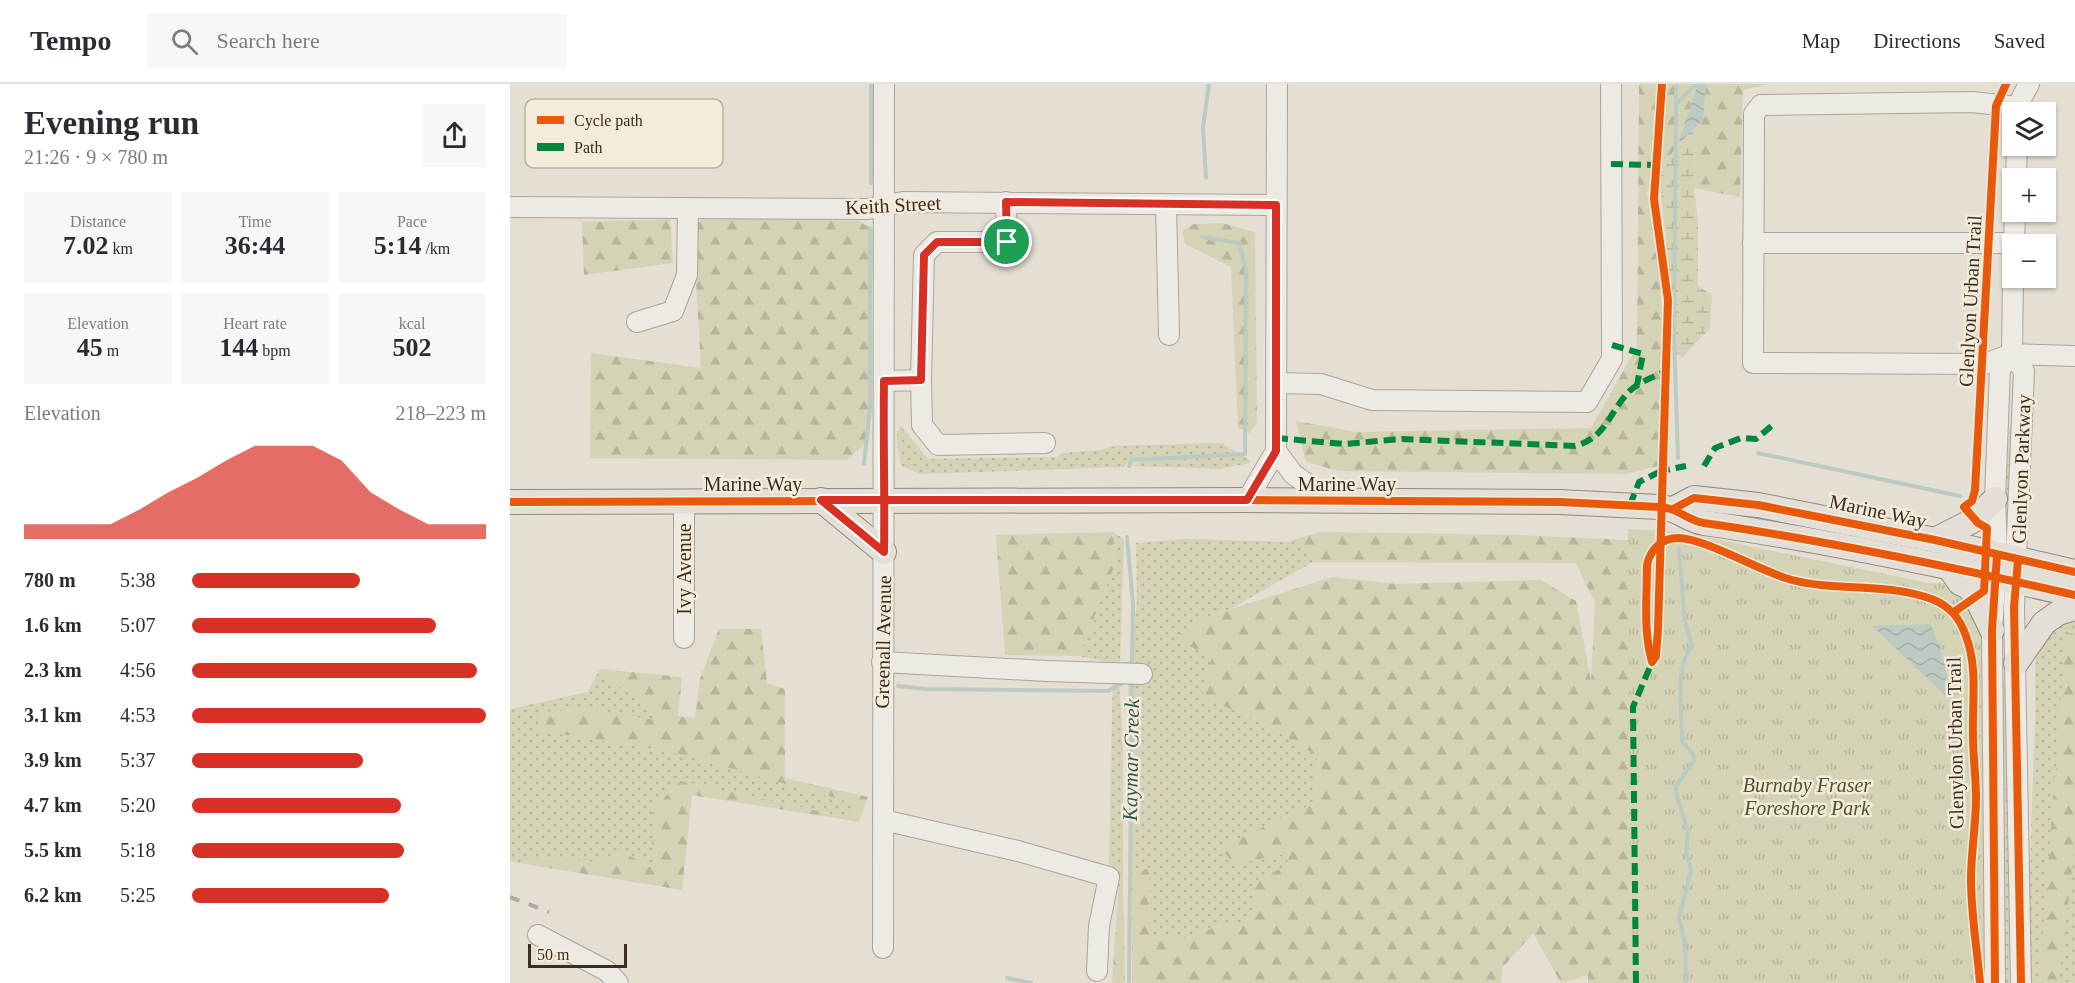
<!DOCTYPE html>
<html lang="en">
<head>
<meta charset="utf-8">
<style>
  body { margin:0; font-family:Georgia,serif; background:#f7f7f7; color:#2b2b33; height:100vh; display:flex; flex-direction:column; font-size:22px; white-space:nowrap }
  * { box-sizing:border-box; margin:0 }
  p { font-size:20px; color:#7c7c81 }
  .icon { flex:none; width:33px; height:33px; fill:none; stroke:currentColor; stroke-width:2; stroke-linecap:round; stroke-linejoin:round }
  .map { position:relative; flex:1; overflow:hidden }
  .sheet { display:flex; flex-direction:column; background:#fff; width:510px }
  .sheet>* { flex:none }
  .controls { position:absolute; left:1492px; top:18px; display:grid; gap:12px }
  .controls a { display:grid; place-items:center; width:54px; height:54px; border-radius:0px; background:#fff; box-shadow:0 2px 4px #0004; font-size:30px }
  .scale { position:absolute; left:18px; bottom:15px; width:99px; box-sizing:border-box; padding-left:6px; border:3px solid #3a2d22; border-top:0; font-size:16px; line-height:21px; white-space:nowrap; color:#3a2d22; -webkit-text-stroke:4px #f4ebda; paint-order:stroke }
  .pin { position:absolute; display:grid; place-items:center; width:51px; height:51px; color:#fff; margin:-26px; border:3px solid #fff; border-radius:50%; box-shadow:0 2px 6px #0007 }
  .round { display:grid; place-items:center; flex:none; width:63px; height:63px; border-radius:0px; background:#f7f7f7 }
  .overview { display:flex; align-items:center; justify-content:space-between; height:102px; padding:0 24px }
  h1 { font-size:33px; font-weight:700; line-height:45px }
  .metrics { display:grid; grid-template-columns:repeat(3,1fr); gap:9px; height:102px; padding:6px 24px }
  .metrics div { display:grid; align-content:center; border-radius:0px; background:#f7f7f7; text-align:center }
  .metrics b { font-size:26px; font-weight:700 }
  .metrics small { font-size:16px; font-weight:400 }
  .metrics p { font-size:16px }
  .chart { height:168px; padding:12px 24px }
  .chart p { display:flex; justify-content:space-between }
  .chart svg { width:100%; height:108px; margin-top:6px; fill:#d93025; opacity:.7 }
  ul { padding:0 24px; list-style:none; font-size:20px }
  li { display:grid; grid-template-columns:96px 72px 1fr; align-items:center; height:45px }
  li i { height:15px; border-radius:8px; background:#d93025 }
  header { display:flex; align-items:center; gap:36px; box-sizing:border-box; height:84px; padding:0 30px; background:#fff; border-bottom:2px solid #e1e1e2 }
  header strong { font-size:28px }
  nav { display:flex; gap:33px; margin-inline-start:auto; font-size:21px }
  .search { width:420px; height:54px; background:#f7f7f7; display:flex; align-items:center; gap:15px; box-sizing:border-box; padding:0 21px; border-radius:0px; color:#7c7c81; font-size:22px }
  main { display:flex; flex:1; min-height:0 }
  .map>svg:first-child { display:block }
  .grass { fill:url(#grass-dots) }
  .forest { fill:url(#forest-firs) }
  .wetland { fill:url(#wetland-marsh) }
  .park { fill:url(#park-tufts) }
  .water { fill:url(#water-waves) }
  .lines { fill:none; stroke-linecap:round; stroke-linejoin:round }
  .stream { stroke:#bccac2; stroke-width:4 }
  .minor-casing { stroke:#aaa49b; stroke-width:22 }
  .major-casing { stroke:#908981; stroke-width:26 }
  .path { stroke:#c6c1ba; stroke-width:2; stroke-dasharray:4.5 3; stroke-linecap:butt }
  .minor { stroke:#edeae3; stroke-width:20 }
  .major { stroke:#e4dfd6; stroke-width:24 }
  .rail { stroke:#ada9a3; stroke-width:4; stroke-dasharray:10 10; stroke-linecap:butt }
  .quiet { stroke:#00873e; stroke-width:6; stroke-dasharray:12 6; stroke-linecap:butt }
  .cycleway-casing { stroke:#f4ebda; stroke-width:11 }
  .cycleway { stroke:#e8590c; stroke-width:8 }
  .route-casing { stroke:#fff; stroke-width:12 }
  .route { stroke:#d93025; stroke-width:8 }
  .labels { text-anchor:middle; stroke-width:5; stroke-linejoin:round; paint-order:stroke }
  .street-label { font-size:20px; fill:#3a2d22; stroke:#f4ebda }
  .park-label { font-size:20px; font-style:italic; fill:#4b542a; stroke:#f4ebda }
  .water-label { font-size:21px; font-style:italic; fill:#335854; stroke:#f4ebda }
  .key { fill:#f4ebda; stroke:#bcb2a3; stroke-width:1.5 }
  .key-label { font-size:16px; fill:#3a2d22 }
</style>
</head>
<body>
<header>
<strong>Tempo</strong>
<div class="search"><svg class="icon" aria-label="search" viewBox="0 0 24 24"><circle cx="10" cy="10" r="6"/><path d="M15 15l6 6"/></svg>Search here</div>
<nav><a>Map</a><a>Directions</a><a>Saved</a></nav>
</header>
<main>
<section class="sheet">
<div class="overview"><div><h1>Evening run</h1><p>21:26 · 9 × 780 m</p></div><a class="round"><svg class="icon" aria-label="share" viewBox="0 0 24 24"><path d="M12 15V3M7 8l5-5 5 5M5 13v7h14v-7"/></svg></a></div>
<div class="metrics">
<div><p>Distance</p><b>7.02<small> km</small></b></div>
<div><p>Time</p><b>36:44</b></div>
<div><p>Pace</p><b>5:14<small> /km</small></b></div>
</div>
<div class="metrics">
<div><p>Elevation</p><b>45<small> m</small></b></div>
<div><p>Heart rate</p><b>144<small> bpm</small></b></div>
<div><p>kcal</p><b>502</b></div>
</div>
<div class="chart"><p><span>Elevation</span>218–223 m</p>
<svg viewBox="0 0 160 44" preserveAspectRatio="none"><path d="M0 44V38L10 38L20 38L30 38L40 32L50 25L60 19L70 12L80 6L90 6L100 6L110 12L120 25L130 32L140 38L150 38L160 38V44z"/></svg>
</div>
<ul>
<li><b>780 m</b>5:38<i style="width:57%"></i></li>
<li><b>1.6 km</b>5:07<i style="width:83%"></i></li>
<li><b>2.3 km</b>4:56<i style="width:97%"></i></li>
<li><b>3.1 km</b>4:53<i style="width:100%"></i></li>
<li><b>3.9 km</b>5:37<i style="width:58%"></i></li>
<li><b>4.7 km</b>5:20<i style="width:71%"></i></li>
<li><b>5.5 km</b>5:18<i style="width:72%"></i></li>
<li><b>6.2 km</b>5:25<i style="width:67%"></i></li>
</ul>
</section>
<div class="map">
<svg width="1565" height="899" viewBox="0 0 1565 899">
  <defs>
    <pattern id="grass-dots" width="8" height="8" patternUnits="userSpaceOnUse" patternTransform="scale(1.5)"><rect width="8" height="8" fill="#d4d3b6"/><path d="M2 2h.1M6 6h.1" fill="none" stroke="#b7b59c" stroke-width="1.8" stroke-linecap="round"/></pattern>
    <pattern id="forest-firs" width="22" height="20" patternUnits="userSpaceOnUse" patternTransform="scale(1.5)"><rect width="22" height="20" fill="#d4d3b6"/><path d="M5 1l3.5 6h-7zM16 11l3.5 6h-7z" fill="#b7b59c"/></pattern>
    <pattern id="wetland-marsh" width="20" height="14" patternUnits="userSpaceOnUse" patternTransform="scale(1.5)"><rect width="20" height="14" fill="#d4d3b6"/><path d="M1 5h8M5 5V1M11 12h8M15 12V8" fill="none" stroke="#b7b59c"/></pattern>
    <pattern id="park-tufts" width="24" height="20" patternUnits="userSpaceOnUse" patternTransform="scale(1.5)"><rect width="24" height="20" fill="#d4d3b6"/><path d="M3 7l-1-3M5 7V3M7 7l1-3M15 17l-1-3M17 17v-4M19 17l1-3" fill="none" stroke="#b7b59c"/></pattern>
    <pattern id="water-waves" width="16" height="10" patternUnits="userSpaceOnUse" patternTransform="scale(1.5)"><rect width="16" height="10" fill="#bccac2"/><path d="M0 5q4-4 8 0t8 0" fill="none" stroke="#a2aea6"/></pattern>
  </defs>
  <rect width="100%" height="100%" fill="#e4ded3"/>
  <!-- grass -->
  <g class="grass">
    <path d="M390 341 418 375 547 373 552 369 590 366 605 362 711 359 740 376V379L709 385 623 382 628 378 624 374 614 383 411 390 392 382C388 369 384 353 390 341Z"/>
    <polygon points="1499,344 1504,344 1504,413 1496,412"/>
    <polygon points="603,448 614,455 610,580 620,577 627,518 626,459 675,455 779,458 789,454 803,478 720,525 687,536 666,555 702,573 693,613 752,638 807,672 805,719 710,763 724,780 779,769 777,781 751,794 744,802 743,831 735,841 710,841 674,855 640,853 639,783 622,797 618,596 609,600 613,653 613,805 608,810 608,784 599,781 603,579 569,572 605,481"/>
    <path d="M1565 531V899H1519C1519 813 1521 728 1525 642 1527 613 1522 583 1529 555Z"/>
    <polygon points="90,585 152,638 78,625 33,628 26,646 163,668 343,719 344,735 171,697 143,725 143,784 115,769 85,778 34,774 9,779 0,777 0,625 78,608"/>
    <polygon points="1487,600 1497,600 1503,899 1493,899"/>
  </g>
  <!-- forest -->
  <g class="forest">
    <polygon points="1129,0 1188,0 1168,60 1137,108 1150,194 1152,237 1148,382 1117,390 829,387 796,378 786,337 846,348 1081,344 1127,263"/>
    <polygon points="1196,0 1258,0 1233,6 1230,113 1184,104 1185,43 1193,36"/>
    <polygon points="195,133 349,137 364,146 357,358 337,376 80,374 81,269 191,284 183,144"/>
    <polygon points="160,135 163,179 74,191 72,138"/>
    <polygon points="712,139 745,148 747,339 740,349 728,344 721,183 675,160 673,147 684,140"/>
    <polygon points="603,448 605,481 569,572 495,571 486,451"/>
    <polygon points="812,448 1011,451 1137,457 1136,899 1078,899 1078,891 1051,899 1023,849 992,884 991,899 622,899 622,797 639,782 640,853 674,855 710,841 735,841 743,831 744,802 751,794 777,781 779,769 724,780 710,763 805,719 807,672 752,638 692,613 702,573 665,555 687,536 822,493 886,500 1031,496 1066,517 1081,597 1085,519 1066,479 803,478 789,454"/>
    <polygon points="209,545 251,545 257,599 275,605 275,694 358,713 349,738 182,711 172,806 9,779 34,774 85,778 115,769 142,784 143,725 171,697 344,735 343,719 163,668 26,646 33,628 78,625 151,637 90,585 172,593 168,632 185,634 190,595"/>
    <polygon points="1565,549 1565,760 1549,899 1529,899 1555,562 1557,550"/>
    <polygon points="613,805 615,899 602,899 608,810"/>
  </g>
  <!-- wetland -->
  <polygon class="wetland" points="1185,43 1184,104 1188,138 1188,202 1202,211 1200,244 1172,274 1160,263 1162,217 1149,90 1168,60"/>
  <!-- park -->
  <path class="park" d="M1118 445 1170 448 1419 499C1428 499 1439 497 1446 503 1456 510 1470 542 1472 554L1478 899H1121Z"/>
  <!-- water -->
  <g class="water">
    <polygon points="1188,0 1196,0 1193,36 1168,60"/>
    <polygon points="1421,540 1436,582 1436,612 1362,542"/>
  </g>
  <g class="lines">
    <!-- stream -->
    <g class="stream">
      <polyline points="1166,20 1166,0"/>
      <polyline points="696,94 693,43 699,0"/>
      <polyline points="361,99 361,0"/>
      <polyline points="1248,369 1450,412"/>
      <polyline points="1168,374 1164,248 1166,20 1187,0"/>
      <polyline points="354,379 360,325 360,144"/>
      <polyline points="619,382 622,376 735,370 736,185 729,159 692,153"/>
      <polyline points="617,453 623,520 622,584"/>
      <path d="M1169 465 1175 538 1182 561C1163 588 1173 626 1172 658L1183 670 1184 677 1166 701V709L1178 747 1176 769 1181 786 1169 834 1175 860 1176 899"/>
      <polyline points="388,602 416,605 598,607 616,597"/>
      <polyline points="497,894 521,899"/>
      <polyline points="619,899 622,595"/>
    </g>
    <!-- minor casing -->
    <g class="minor-casing">
      <g id="minor">
        <polyline points="1508,23 1462,18 1251,21 1244,30 1243,279 1474,280 1502,270 1565,272"/>
        <polyline points="1508,28 1512,13 1519,0"/>
        <polyline points="1506,94 1507,62"/>
        <polyline points="656,121 659,251"/>
        <polyline points="0,123 358,125 393,118 766,121"/>
        <polyline points="1243,159 1504,159"/>
        <polyline points="1504,160 1505,128"/>
        <polyline points="127,238 163,227 177,191 178,125"/>
        <polyline points="1502,270 1514,287 1504,523 1511,899"/>
        <polyline points="411,296 414,171 427,158 497,158 496,118"/>
        <polyline points="374,297 411,296 412,341 428,361 535,359"/>
        <polyline points="767,299 811,300 862,316 1077,318 1102,275 1101,0"/>
        <polyline points="766,367 783,390 797,400 807,417"/>
        <polyline points="174,416 174,554"/>
        <polyline points="737,416 766,367 767,0"/>
        <polyline points="372,578 536,587 632,590"/>
        <polyline points="373,736 508,767 599,793 589,842 587,887"/>
        <polyline points="28,851 97,887 108,899"/>
        <polyline points="373,864 374,0"/>
        <polyline points="1485,899 1482,546 1487,471 1485,415 1490,285 1502,270 1503,194"/>
      </g>
    </g>
    <!-- major casing -->
    <g class="major-casing">
      <g id="major">
        <polyline points="311,416 374,468"/>
        <path d="M0 418 737 416 1050 418 1149 423C1169 424 1176 436 1194 439 1319 457 1442 483 1565 511"/>
        <polyline points="1165,424 1184,414 1248,421 1425,456 1565,488"/>
        <polyline points="1425,456 1464,436 1485,415"/>
        <polyline points="1438,482 1450,499 1459,503 1466,513 1482,546"/>
        <polyline points="1506,579 1534,539 1548,529 1565,524"/>
      </g>
    </g>
    <!-- path -->
    <polyline class="path" points="1154,303 1156,289"/>
    <!-- minor -->
    <use href="#minor" class="minor"/>
    <!-- major -->
    <use href="#major" class="major"/>
    <!-- rail -->
    <polyline class="rail" points="0,813 39,828"/>
    <!-- quiet -->
    <g class="quiet">
      <polyline points="1101,80 1145,81"/>
      <polyline points="1102,261 1133,270 1127,301"/>
      <path d="M766 354 834 360 892 355 1065 362C1094 354 1098 333 1115 312 1125 299 1142 294 1156 287"/>
      <polyline points="1194,382 1205,364 1231,354 1246,355 1265,339"/>
      <polyline points="1151,384 1151,387 1176,382"/>
      <polyline points="1120,421 1129,398 1151,387"/>
      <polyline points="1126,899 1123,623 1142,578"/>
    </g>
    <!-- cycleway casing -->
    <g class="cycleway-casing">
      <g id="cycleway">
        <path d="M1152 0 1144 115 1158 216 1148 545 1146 572 1142 578C1133 546 1137 514 1137 481 1140 466 1151 454 1168 454 1195 454 1251 488 1282 496 1329 508 1379 498 1424 516 1441 523 1450 535 1456 552 1468 584 1462 618 1463 651 1463 672 1466 693 1466 714 1466 741 1461 768 1461 795 1461 830 1467 864 1470 899"/>
        <path d="M0 418 737 416 1050 418 1149 423C1169 424 1176 436 1194 439 1319 457 1442 483 1565 511"/>
        <polyline points="1165,424 1184,414 1248,421 1425,456 1565,488"/>
        <polyline points="1508,476 1504,523 1511,899"/>
        <polyline points="1444,528 1474,507 1477,444 1468,439 1454,423 1462,417 1465,406 1486,22 1496,0"/>
        <polyline points="1485,899 1482,546 1487,471"/>
      </g>
    </g>
    <!-- cycleway -->
    <use href="#cycleway" class="cycleway"/>
  </g>
  <g class="lines">
    <!-- route casing -->
    <g class="route-casing">
      <path id="route" d="M497 158H427L414 171 411 296 374 297C373 354 375 411 374 468L311 416H737L766 367V121L496 118 497 158"/>
    </g>
    <!-- route -->
    <use href="#route" class="route"/>
  </g>
  <g class="labels">
    <!-- street labels -->
    <g class="street-label">
      <text transform="translate(383 121) rotate(-3)" y="7">Keith Street</text>
      <text transform="translate(1460 217) rotate(-87)" y="7">Glenlyon Urban Trail</text>
      <text transform="translate(1511 385) rotate(-88)" y="7">Glenlyon Parkway</text>
      <text x="243" y="407">Marine Way</text>
      <text x="837" y="407">Marine Way</text>
      <text transform="translate(1368 427) rotate(12)" y="7">Marine Way</text>
      <text transform="translate(174 485) rotate(-90)" y="7">Ivy Avenue</text>
      <text transform="translate(373 558) rotate(-89)" y="7">Greenall Avenue</text>
      <text transform="translate(1445 659) rotate(-91)" y="7">Glenylon Urban Trail</text>
    </g>
    <!-- park labels -->
    <g class="park-label">
      <text x="1297" y="708">Burnaby Fraser<tspan x="1297" dy="23">Foreshore Park</tspan></text>
    </g>
    <!-- water labels -->
    <g class="water-label">
      <text transform="translate(621 676) rotate(-89)" y="7">Kaymar Creek</text>
    </g>
  </g>
  <!-- legend -->
  <rect x="15" y="15" width="198" height="69" rx="9" class="key"/>
  <rect x="27" y="32" width="27" height="8" fill="#e8590c"/>
  <rect x="27" y="59" width="27" height="8" fill="#00873e"/>
  <g class="key-label">
    <text x="64" y="42">Cycle path</text>
    <text x="64" y="69">Path</text>
  </g>
</svg>
<div class="controls">
<a><svg class="icon" aria-label="layers" viewBox="0 0 24 24"><path d="M12 4l9 5-9 5-9-5zM3 14l9 5 9-5"/></svg></a>
<a>+</a>
<a>−</a>
</div>
<div class="scale">50 m</div>
<div class="pin" style="left:497px;top:158px;background:#1e9e55"><svg class="icon" aria-label="arrive" viewBox="0 0 24 24"><path d="M6 21V4h12l-3 4 3 4H6"/></svg></div>
</div>
</main>
</body>
</html>
